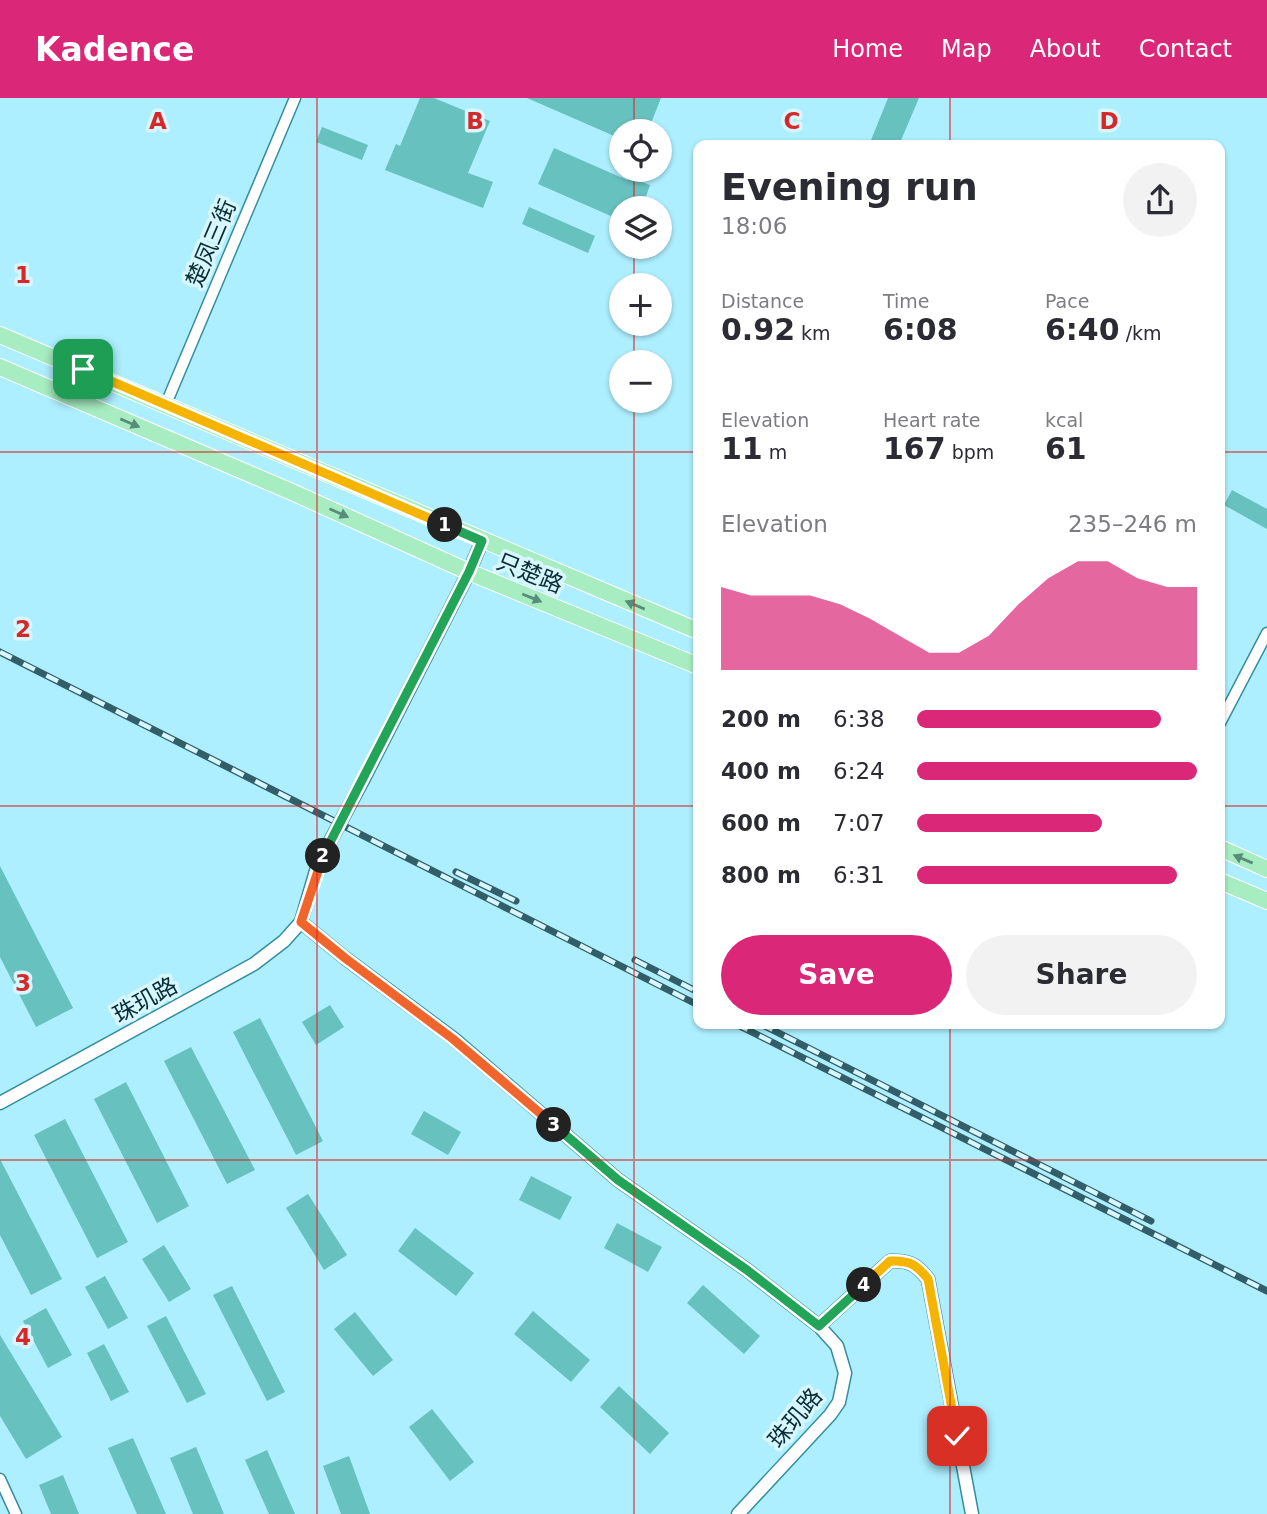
<!DOCTYPE html>
<html lang="en">
<head>
<meta charset="utf-8">
<style>
  body { margin:0; font-family:"DejaVu Sans","Noto Sans SC",sans-serif; background:#f2f2f3; color:#2b2b33; height:100vh; display:flex; flex-direction:column; font-size:26px; white-space:nowrap }
  * { box-sizing:border-box; margin:0 }
  p { font-size:23px; color:#7c7c81 }
  .icon { flex:none; width:38px; height:38px; fill:none; stroke:currentColor; stroke-width:2; stroke-linecap:round; stroke-linejoin:round }
  .map { position:relative; flex:1; overflow:hidden }
  .side { position:absolute; left:693px; top:42px; width:532px; height:889px; display:flex; flex-direction:column; background:#fff; border-radius:14px; box-shadow:0 2px 5px #0004 }
  .side>* { flex:none }
  .controls { position:absolute; left:609px; top:21px; display:grid; gap:14px }
  .controls a { display:grid; place-items:center; width:63px; height:63px; border-radius:50%; background:#fff; box-shadow:0 2px 5px #0004; font-size:35px }
  .pin { position:absolute; display:grid; place-items:center; width:60px; height:60px; color:#fff; margin:-30px; border-radius:14px; box-shadow:0 4px 10px #0006 }
  .km { position:absolute; width:35px; height:35px; margin:-18px; border-radius:50%; background:#222; color:#fff; font-size:19px; line-height:35px; text-align:center }
  .round { display:grid; place-items:center; flex:none; width:74px; height:74px; border-radius:37px; background:#f2f2f3 }
  .head { display:flex; align-items:center; justify-content:space-between; height:119px; padding:0 28px }
  h1 { font-size:38px; font-weight:700; line-height:52px }
  .metrics { display:grid; grid-template-columns:repeat(3,1fr); gap:10px; height:119px; padding:7px 28px }
  .metrics div { display:grid; align-content:center }
  .metrics b { font-size:30px; font-weight:700 }
  .metrics small { font-size:19px; font-weight:400 }
  .metrics p { font-size:19px }
  .chart { height:196px; padding:14px 28px }
  .chart p { display:flex; justify-content:space-between }
  .chart svg { width:100%; height:126px; margin-top:7px; fill:#db2777; opacity:.7 }
  .primary-button { display:flex; gap:14px; margin-top:auto; padding:14px 28px }
  .primary-button a { flex:1; height:80px; border-radius:42px; background:#db2777; color:#fff; font-size:28px; font-weight:700; line-height:80px; text-align:center }
  .primary-button a+a { background:#f2f2f3; color:#2b2b33 }
  ul { padding:0 28px; list-style:none; font-size:23px }
  li { display:grid; grid-template-columns:112px 84px 1fr; align-items:center; height:52px }
  li i { height:18px; border-radius:9px; background:#db2777 }
  header { display:flex; align-items:center; gap:42px; box-sizing:border-box; height:98px; padding:0 35px; background:#db2777; color:#fff }
  header strong { font-size:33px }
  nav { display:flex; gap:38px; margin-inline-start:auto; font-size:24px }
  .map>svg:first-child { display:block }
  .building { fill:#67c1bf }
  .lines { fill:none; stroke-linecap:round; stroke-linejoin:round }
  .minor-casing { stroke:#358da0; stroke-width:13 }
  .tertiary-casing { stroke:#358da0; stroke-width:15 }
  .primary-casing { stroke:#fff; stroke-width:18 }
  .minor { stroke:#fff; stroke-width:10 }
  .tertiary { stroke:#fff; stroke-width:12 }
  .primary { stroke:#a7edc1; stroke-width:16 }
  .rail-casing { stroke:#315e68; stroke-width:7 }
  .rail { stroke:#d7f6fe; stroke-width:4.5; stroke-dasharray:13; stroke-linecap:butt }
  .tertiary-bridge-casing { stroke:#358da0; stroke-width:15; stroke-linecap:butt }
  .tertiary-bridge { stroke:#fff; stroke-width:12 }
  .oneway { fill:#578d7b }
  .split-1-casing { stroke:#fff; stroke-width:14 }
  .split-2-casing { stroke:#fff; stroke-width:14 }
  .split-3-casing { stroke:#fff; stroke-width:14 }
  .split-4-casing { stroke:#fff; stroke-width:14 }
  .split-5-casing { stroke:#fff; stroke-width:14 }
  .split-1 { stroke:#f5b400; stroke-width:9 }
  .split-2 { stroke:#22a559; stroke-width:9 }
  .split-3 { stroke:#f0652b; stroke-width:9 }
  .split-4 { stroke:#22a559; stroke-width:9 }
  .split-5 { stroke:#f5b400; stroke-width:9 }
  .grid { fill:none; stroke:#d62828; stroke-width:2; stroke-opacity:0.55 }
  .labels { text-anchor:middle; stroke-width:7; stroke-linejoin:round; paint-order:stroke }
  .street-label { font-size:23px; fill:#072d35; stroke:#d7f6fe }
  .grid-label { font-size:23px; text-anchor:middle; font-weight:bold; fill:#d62828; stroke:#d7f6fe; stroke-width:7; stroke-linejoin:round; paint-order:stroke }
</style>
</head>
<body>
<header>
<strong>Kadence</strong>
<nav><a>Home</a><a>Map</a><a>About</a><a>Contact</a></nav>
</header>
<div class="map">
<svg width="1267" height="1416" viewBox="0 0 1267 1416">
  <rect width="100%" height="100%" fill="#adefff"/>
  <!-- building -->
  <g class="building">
    <polygon points="420,0 434,0 490,23 468,75 493,84 483,110 385,72 396,46 400,48"/>
    <polygon points="527,0 661,0 648,33 621,33 621,41"/>
    <polygon points="888,0 919,0 899,47 869,47"/>
    <polygon points="322,29 368,47 362,62 316,44"/>
    <polygon points="554,50 627,82 628,79 650,87 642,110 617,110 613,119 538,86"/>
    <polygon points="529,109 595,138 588,155 522,126"/>
    <polygon points="1232,392 1267,411 1267,431 1224,407"/>
    <polygon points="0,768 73,910 36,929 0,859"/>
    <polygon points="330,907 344,929 316,947 302,924"/>
    <polygon points="260,920 323,1043 296,1057 233,934"/>
    <polygon points="191,949 255,1072 227,1086 164,963"/>
    <polygon points="126,984 189,1108 157,1125 94,1001"/>
    <polygon points="424,1013 461,1034 448,1057 411,1036"/>
    <polygon points="65,1021 128,1144 97,1160 34,1037"/>
    <polygon points="0,1061 62,1181 31,1197 0,1137"/>
    <polygon points="531,1078 572,1099 560,1122 519,1102"/>
    <polygon points="308,1096 347,1157 324,1172 286,1110"/>
    <polygon points="617,1125 662,1149 648,1174 604,1150"/>
    <polygon points="415,1130 474,1175 456,1198 398,1153"/>
    <polygon points="164,1147 191,1191 169,1204 142,1161"/>
    <polygon points="105,1178 128,1220 108,1231 85,1189"/>
    <polygon points="703,1187 760,1238 744,1256 687,1205"/>
    <polygon points="232,1188 285,1294 267,1303 213,1197"/>
    <polygon points="46,1210 72,1257 48,1270 23,1223"/>
    <polygon points="533,1213 590,1262 571,1284 514,1236"/>
    <polygon points="355,1214 393,1262 373,1278 334,1231"/>
    <polygon points="166,1218 206,1296 187,1305 147,1228"/>
    <polygon points="0,1237 62,1339 26,1361 0,1318"/>
    <polygon points="104,1246 129,1294 111,1303 87,1255"/>
    <polygon points="619,1288 669,1335 650,1356 600,1309"/>
    <polygon points="432,1311 474,1364 450,1383 409,1329"/>
    <polygon points="133,1340 166,1416 137,1416 108,1350"/>
    <polygon points="196,1349 224,1416 193,1416 170,1360"/>
    <polygon points="267,1352 295,1416 269,1416 245,1362"/>
    <polygon points="349,1358 370,1416 341,1416 323,1368"/>
    <polygon points="63,1377 79,1416 51,1416 39,1387"/>
  </g>
  <g class="lines">
    <!-- minor casing -->
    <g class="minor-casing">
      <g id="minor">
        <polyline points="166,306 295,0"/>
        <polyline points="1220,625 1267,535"/>
        <polyline points="0,1381 16,1416"/>
      </g>
    </g>
    <!-- tertiary casing -->
    <g class="tertiary-casing">
      <g id="tertiary">
        <polyline points="363,682 469,474 482,443"/>
        <polyline points="301,824 345,860 454,941 618,1082 747,1172 819,1228 837,1248 845,1275 839,1304 830,1317 738,1416"/>
        <polyline points="0,1005 254,866 284,843 301,824 318,766"/>
        <path d="M819 1228 890 1163C909 1162 916 1166 928 1181L972 1416"/>
      </g>
    </g>
    <!-- primary casing -->
    <g class="primary-casing">
      <g id="primary">
        <polyline points="0,237 698,533"/>
        <polyline points="0,269 292,394 469,474 698,568"/>
        <polyline points="1220,750 1267,771"/>
        <polyline points="1220,783 1267,803"/>
      </g>
    </g>
    <!-- minor -->
    <use href="#minor" class="minor"/>
    <!-- tertiary -->
    <use href="#tertiary" class="tertiary"/>
    <!-- primary -->
    <use href="#primary" class="primary"/>
    <!-- rail casing -->
    <g class="rail-casing">
      <g id="rail">
        <polyline points="0,554 698,907"/>
        <polyline points="456,774 516,803"/>
        <polyline points="635,862 698,894"/>
        <polyline points="736,926 1267,1193"/>
        <polyline points="761,926 1151,1123"/>
      </g>
    </g>
    <!-- rail -->
    <use href="#rail" class="rail"/>
    <!-- tertiary-bridge casing -->
    <g class="tertiary-bridge-casing">
      <polyline id="tertiary-bridge" points="318,766 363,682"/>
    </g>
    <!-- tertiary-bridge -->
    <use href="#tertiary-bridge" class="tertiary-bridge"/>
  </g>
  <!-- one-way arrows -->
  <defs><path id="oneway-solid" d="M-6-.8H1V-3.2L6.5 0L1 3.2V.8H-6Z" transform="scale(1.75)"/></defs>
  <g class="oneway">
    <use href="#oneway-solid" transform="translate(130 325) rotate(23)"/>
    <use href="#oneway-solid" transform="translate(339 415) rotate(24)"/>
    <use href="#oneway-solid" transform="translate(532 500) rotate(22)"/>
    <use href="#oneway-solid" transform="translate(635 507) rotate(-157)"/>
    <use href="#oneway-solid" transform="translate(1243 761) rotate(-157)"/>
  </g>
  <g class="lines">
    <!-- split-1 casing -->
    <g class="split-1-casing">
      <polyline id="split-1" points="83,271 445,427"/>
    </g>
    <!-- split-2 casing -->
    <g class="split-2-casing">
      <polyline id="split-2" points="323,758 469,474 482,443 445,427"/>
    </g>
    <!-- split-3 casing -->
    <g class="split-3-casing">
      <polyline id="split-3" points="323,758 301,824 345,860 453,941 554,1027"/>
    </g>
    <!-- split-4 casing -->
    <g class="split-4-casing">
      <polyline id="split-4" points="554,1027 618,1082 747,1172 819,1228 864,1187"/>
    </g>
    <!-- split-5 casing -->
    <g class="split-5-casing">
      <path id="split-5" d="M864 1187 890 1163C909 1162 916 1166 928 1181L957 1338"/>
    </g>
    <!-- split-1 -->
    <use href="#split-1" class="split-1"/>
    <!-- split-2 -->
    <use href="#split-2" class="split-2"/>
    <!-- split-3 -->
    <use href="#split-3" class="split-3"/>
    <!-- split-4 -->
    <use href="#split-4" class="split-4"/>
    <!-- split-5 -->
    <use href="#split-5" class="split-5"/>
  </g>
  <!-- grid -->
  <path class="grid" d="M317 0V1416M634 0V33M950 0V47M634 72V110M634 149V187M634 226V264M634 303V1416M0 354H698M1220 354H1267M0 708H698M1220 708H1267M950 926V1416M0 1062H1267"/>
  <g class="labels">
    <!-- street labels -->
    <g class="street-label">
      <text transform="translate(211 145) rotate(-67)" y="8">楚凤三街</text>
      <text transform="translate(530 475) rotate(22)" y="8">只楚路</text>
      <text transform="translate(145 902) rotate(-29)" y="8">珠玑路</text>
      <text transform="translate(795 1320) rotate(-50)" y="8">珠玑路</text>
    </g>
  </g>
  <g class="grid-label">
    <text x="158" y="31">A</text>
    <text x="475" y="31">B</text>
    <text x="792" y="31">C</text>
    <text x="1109" y="31">D</text>
    <text x="23" y="185">1</text>
    <text x="23" y="539">2</text>
    <text x="23" y="893">3</text>
    <text x="23" y="1247">4</text>
  </g>
</svg>
<div class="controls">
<a><svg class="icon" aria-label="locate" viewBox="0 0 24 24"><circle cx="12" cy="12" r="6"/><path d="M12 2v4M12 18v4M2 12h4M18 12h4"/></svg></a>
<a><svg class="icon" aria-label="layers" viewBox="0 0 24 24"><path d="M12 4l9 5-9 5-9-5zM3 14l9 5 9-5"/></svg></a>
<a>+</a>
<a>−</a>
</div>
<div class="pin" style="left:83px;top:271px;background:#1e9e55"><svg class="icon" aria-label="arrive" viewBox="0 0 24 24"><path d="M6 21V4h12l-3 4 3 4H6"/></svg></div>
<div class="pin" style="left:957px;top:1338px;background:#d93025"><svg class="icon" aria-label="check" viewBox="0 0 24 24"><path d="M5 12l5 5 9-10"/></svg></div>
<b class="km" style="left:445px;top:427px">1</b>
<b class="km" style="left:323px;top:758px">2</b>
<b class="km" style="left:554px;top:1027px">3</b>
<b class="km" style="left:864px;top:1187px">4</b>
<section class="side">
<div class="head"><div><h1>Evening run</h1><p>18:06</p></div><a class="round"><svg class="icon" aria-label="share" viewBox="0 0 24 24"><path d="M12 15V3M7 8l5-5 5 5M5 13v7h14v-7"/></svg></a></div>
<div class="metrics">
<div><p>Distance</p><b>0.92<small> km</small></b></div>
<div><p>Time</p><b>6:08</b></div>
<div><p>Pace</p><b>6:40<small> /km</small></b></div>
</div>
<div class="metrics">
<div><p>Elevation</p><b>11<small> m</small></b></div>
<div><p>Heart rate</p><b>167<small> bpm</small></b></div>
<div><p>kcal</p><b>61</b></div>
</div>
<div class="chart"><p><span>Elevation</span>235–246 m</p>
<svg viewBox="0 0 160 44" preserveAspectRatio="none"><path d="M0 44V15L10 18L20 18L30 18L40 21L50 26L60 32L70 38L80 38L90 32L100 21L110 12L120 6L130 6L140 12L150 15L160 15V44z"/></svg>
</div>
<ul>
<li><b>200 m</b>6:38<i style="width:87%"></i></li>
<li><b>400 m</b>6:24<i style="width:100%"></i></li>
<li><b>600 m</b>7:07<i style="width:66%"></i></li>
<li><b>800 m</b>6:31<i style="width:93%"></i></li>
</ul>
<div class="primary-button"><a>Save</a><a>Share</a></div>
</section>
</div>
</body>
</html>
